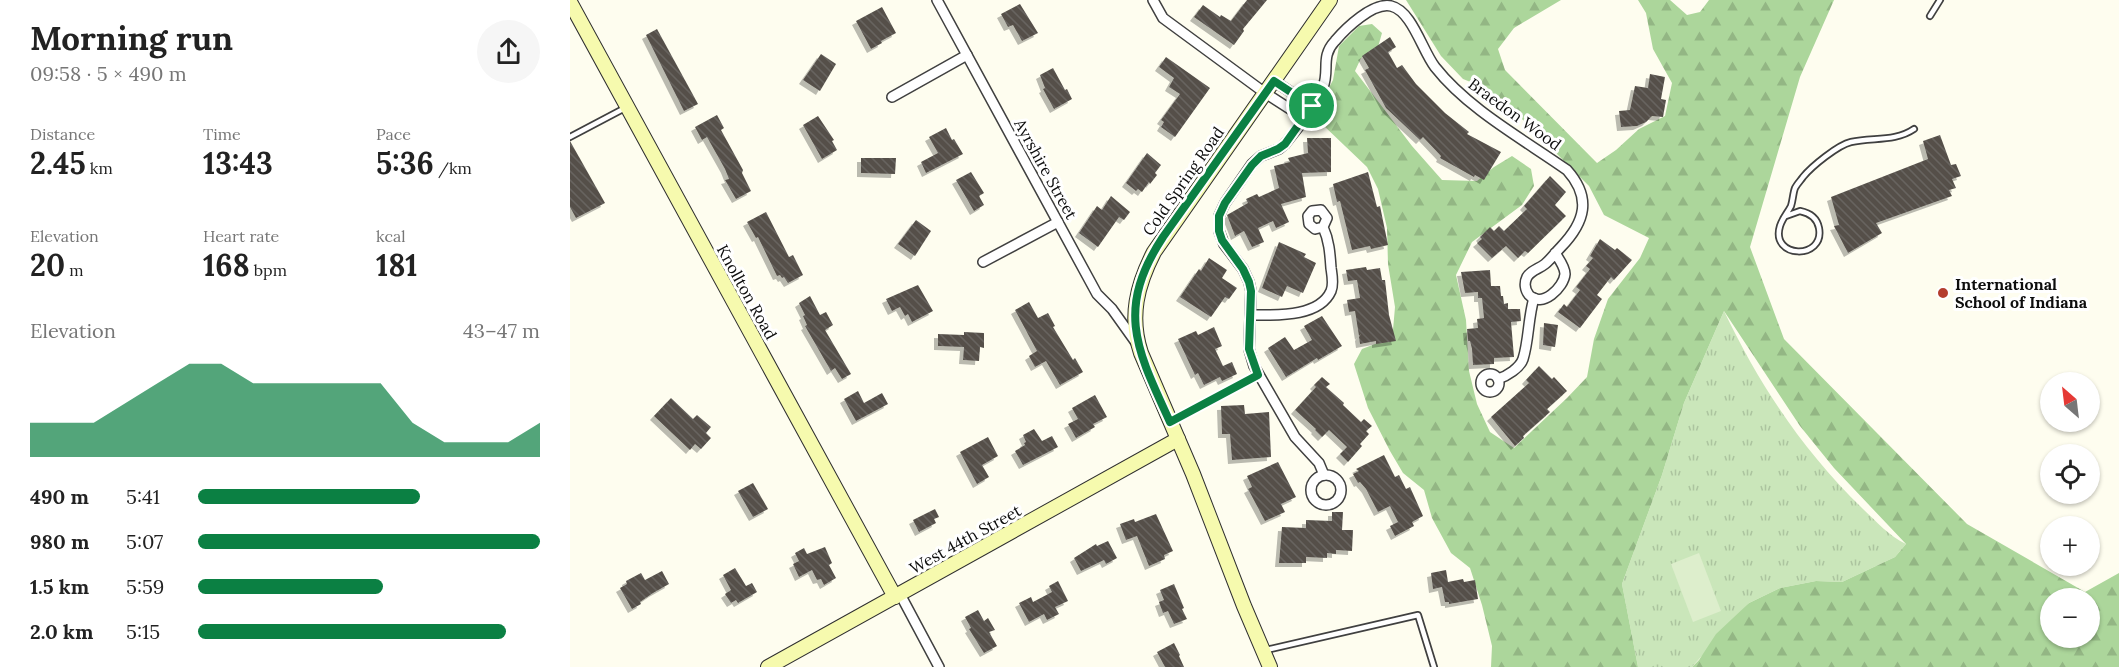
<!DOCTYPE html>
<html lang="en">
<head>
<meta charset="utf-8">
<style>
  body { margin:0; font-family:Lora,serif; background:#f6f6f6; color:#222; height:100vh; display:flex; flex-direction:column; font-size:22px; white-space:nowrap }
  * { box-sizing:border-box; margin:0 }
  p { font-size:20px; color:#767676 }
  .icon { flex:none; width:33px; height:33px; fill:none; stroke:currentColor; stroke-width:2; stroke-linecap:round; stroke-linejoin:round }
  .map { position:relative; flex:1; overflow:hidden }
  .side { display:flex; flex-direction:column; background:#fff; width:570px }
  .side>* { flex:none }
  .needle { width:39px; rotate:332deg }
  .buttons { position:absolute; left:1470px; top:372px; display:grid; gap:12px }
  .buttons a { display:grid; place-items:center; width:60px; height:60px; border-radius:50%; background:#fff; box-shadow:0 2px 4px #0004; font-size:30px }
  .pin { position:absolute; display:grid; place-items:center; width:51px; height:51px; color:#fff; margin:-26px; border:3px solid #fff; border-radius:50%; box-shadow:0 2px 6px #0007 }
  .round { display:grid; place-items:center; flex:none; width:63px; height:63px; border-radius:32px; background:#f6f6f6 }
  .headline { display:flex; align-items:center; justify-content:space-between; height:102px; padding:0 30px }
  h1 { font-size:33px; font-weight:700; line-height:45px }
  .metrics { display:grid; grid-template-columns:repeat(3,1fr); gap:9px; height:102px; padding:6px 30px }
  .metrics div { display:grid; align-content:center }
  .metrics b { font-size:30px; font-weight:700 }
  .metrics small { font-size:16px; font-weight:400 }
  .metrics p { font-size:16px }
  .chart { height:168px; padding:12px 30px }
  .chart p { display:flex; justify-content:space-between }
  .chart svg { width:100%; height:108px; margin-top:6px; fill:#0b8043; opacity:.7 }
  ul { padding:0 30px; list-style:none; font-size:20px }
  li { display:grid; grid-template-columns:96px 72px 1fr; align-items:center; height:45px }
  li i { height:15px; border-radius:8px; background:#0b8043 }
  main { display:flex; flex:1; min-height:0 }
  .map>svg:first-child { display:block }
  .grass { fill:url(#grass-tufts) }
  .forest { fill:url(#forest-firs); fill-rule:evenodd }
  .pitch { fill:#dec }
  .building { fill:url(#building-back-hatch); filter:url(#shadow) }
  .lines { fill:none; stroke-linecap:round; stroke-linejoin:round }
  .lane-casing { stroke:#404040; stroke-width:8 }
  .street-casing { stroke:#404040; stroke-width:12 }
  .secondary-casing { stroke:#2f2f2f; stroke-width:16 }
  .lane { stroke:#fff; stroke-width:4.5 }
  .street { stroke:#fff; stroke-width:9 }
  .secondary { stroke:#f6faae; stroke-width:14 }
  .route-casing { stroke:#fff; stroke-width:12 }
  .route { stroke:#0b8043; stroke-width:8 }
  .poi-dot { fill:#b43d2e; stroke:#fff; stroke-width:2 }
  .labels { text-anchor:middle; stroke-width:6; stroke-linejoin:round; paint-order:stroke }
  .street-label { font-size:16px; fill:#0d0d0d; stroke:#fff }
  .poi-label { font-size:16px; font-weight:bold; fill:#0d0d0d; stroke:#fff; text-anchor:start }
</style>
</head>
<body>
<main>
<section class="side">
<div class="headline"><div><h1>Morning run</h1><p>09:58 · 5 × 490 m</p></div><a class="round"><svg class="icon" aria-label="share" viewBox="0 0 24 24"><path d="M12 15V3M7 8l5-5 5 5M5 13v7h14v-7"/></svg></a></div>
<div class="metrics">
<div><p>Distance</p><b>2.45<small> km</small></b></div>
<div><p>Time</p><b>13:43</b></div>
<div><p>Pace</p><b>5:36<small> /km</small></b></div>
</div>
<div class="metrics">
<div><p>Elevation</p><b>20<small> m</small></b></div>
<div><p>Heart rate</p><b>168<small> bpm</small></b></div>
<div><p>kcal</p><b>181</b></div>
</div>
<div class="chart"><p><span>Elevation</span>43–47 m</p>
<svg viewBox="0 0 160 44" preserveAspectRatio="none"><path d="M0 44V30L10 30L20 30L30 22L40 14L50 6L60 6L70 14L80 14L90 14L100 14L110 14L120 30L130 38L140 38L150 38L160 30V44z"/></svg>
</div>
<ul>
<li><b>490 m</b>5:41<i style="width:65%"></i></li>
<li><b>980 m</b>5:07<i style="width:100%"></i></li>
<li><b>1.5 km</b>5:59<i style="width:54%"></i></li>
<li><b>2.0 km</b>5:15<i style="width:90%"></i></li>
</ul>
</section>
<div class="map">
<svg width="1549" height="667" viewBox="0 0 1549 667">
  <defs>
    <pattern id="grass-tufts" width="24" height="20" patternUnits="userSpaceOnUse" patternTransform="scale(1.5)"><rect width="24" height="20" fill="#cae6ba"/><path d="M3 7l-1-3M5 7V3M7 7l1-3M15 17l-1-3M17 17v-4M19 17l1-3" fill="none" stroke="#acc49f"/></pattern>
    <pattern id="forest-firs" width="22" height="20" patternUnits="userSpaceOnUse" patternTransform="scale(1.5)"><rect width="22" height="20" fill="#acd69b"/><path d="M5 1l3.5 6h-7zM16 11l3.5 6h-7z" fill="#93b684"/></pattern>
    <pattern id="building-back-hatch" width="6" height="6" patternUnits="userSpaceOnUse" patternTransform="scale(1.5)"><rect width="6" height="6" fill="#55504a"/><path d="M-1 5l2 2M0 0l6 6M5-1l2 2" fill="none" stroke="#686460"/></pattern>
    <filter id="shadow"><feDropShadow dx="-4" dy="4" stdDeviation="0" flood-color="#0004"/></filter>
  </defs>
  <rect width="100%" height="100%" fill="#fefdef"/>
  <!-- grass -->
  <path class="grass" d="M1154 311C1190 386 1233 451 1293 509 1307 522 1319 536 1336 544L1325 557 1272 582 1246 581 1210 588 1179 603 1122 667H1068L1052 584 1092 475 1114 403Z"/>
  <!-- forest -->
  <path class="forest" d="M836 0H991L944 28 928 49 935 70 1027 163 1046 150 1069 129 1095 116 1102 83 1083 49 1076 13 1068 0H1100L1117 15 1130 12 1139 0H1264L1230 77 1180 247 1214 339 1397 524 1515 592 1549 573V667H1122L1129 660 1146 634 1179 603 1210 588 1246 581 1272 582 1325 557 1336 544 1264 468 1230 426 1154 311 1114 403 1092 475 1052 584 1068 667H921L922 646 912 605 900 568 881 553 862 518 854 490 833 473 820 451 798 408 784 364 792 349 818 339 823 330 825 307 818 264 817 228 808 189 797 167 753 125 743 119 763 80 769 46 789 26 802 24 812 33 808 47 791 58 785 71 842 146 872 180 907 181 924 167 942 156 961 169 964 186 952 205 902 242 886 275 896 320 899 371 907 404 920 432 944 448 997 398 1017 377 1024 339 1038 299 1070 258 1079 238 1034 215 1019 186 941 108 908 85 893 79 871 56ZM1480 598H1520V638H1480Z"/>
  <!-- pitch -->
  <polygon class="pitch" points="1129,553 1151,611 1123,622 1101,564"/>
  <!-- building -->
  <g class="building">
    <polygon points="677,0 697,0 673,29 674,31 664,45 624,17 633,5 650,17 651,15 661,21"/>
    <polygon points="450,4 468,33 452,41 443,25 438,27 431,14"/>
    <polygon points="312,7 326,33 311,41 312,43 301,49 286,21"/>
    <polygon points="87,29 128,104 114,111 76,35"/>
    <polygon points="820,37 826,47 818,52 827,68 832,65 846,84 875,113 899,132 897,134 931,152 914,180 905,175 904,177 870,158 871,156 853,137 850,140 816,108 795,70 799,68 792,56"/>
    <polygon points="251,54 266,64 250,91 233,80"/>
    <polygon points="596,57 640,88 605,137 591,127 594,122 591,120 610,94 599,87 604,78 589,67"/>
    <polygon points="483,68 495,90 497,89 502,99 484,109 473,89 475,88 470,75"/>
    <polygon points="1080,74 1095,77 1091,99 1096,100 1093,117 1082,116 1076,122 1067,126 1051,127 1049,111 1060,110 1065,86 1078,88"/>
    <polygon points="147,115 154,128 151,130 173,170 172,173 181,191 166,199 155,180 159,179 155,169 137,137 132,140 125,127"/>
    <polygon points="248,116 264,140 262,141 267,150 252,159 233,125"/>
    <polygon points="376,128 382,140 384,139 393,154 356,173 351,162 368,153 359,137"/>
    <polygon points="1370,135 1381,165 1386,164 1391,176 1382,179 1386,188 1379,190 1382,196 1306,223 1312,233 1278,253 1264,226 1269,225 1261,197 1358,159 1353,141"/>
    <polygon points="737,138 761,138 761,172 732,173 736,197 711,204 719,222 706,228 703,221 688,228 694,242 682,247 674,231 665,236 657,215 678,203 676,199 687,194 689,197 709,188 704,166 720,162 718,158 738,153"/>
    <polygon points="0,141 35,203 6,218 0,207"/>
    <polygon points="577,153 591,165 585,173 587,175 580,184 579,182 572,192 568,189 566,191 556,183"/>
    <polygon points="291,158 326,158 325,174 291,173"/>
    <polygon points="401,172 414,193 409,196 414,205 404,211 386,180"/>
    <polygon points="798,172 807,207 810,206 818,245 801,249 800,246 782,250 770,201 767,202 763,184"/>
    <polygon points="980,176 996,192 985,205 996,216 958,253 955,251 948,258 936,246 922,258 907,243 912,239 910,237 920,227 924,231 929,226 934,231 957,209 954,206"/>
    <polygon points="541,196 560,212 554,220 549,217 528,247 509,233 527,206 532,210"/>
    <polygon points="196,212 219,257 223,255 233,275 218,283 214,277 212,278 210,275 207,276 188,237 186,238 177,222"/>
    <polygon points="346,220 361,231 345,256 328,244"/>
    <polygon points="1030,239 1045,250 1047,248 1062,260 1044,280 1041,277 1027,295 1032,299 1010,328 988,312 994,304 997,307 1010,290 1006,287 1020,269 1016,266 1023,258 1020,256"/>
    <polygon points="709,242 736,254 734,257 746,263 733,293 717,286 712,297 692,288"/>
    <polygon points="639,258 657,270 652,278 667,288 659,299 655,297 641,317 610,297 629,269 631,271"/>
    <polygon points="796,267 797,270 810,268 812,280 815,280 819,315 826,341 806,344 806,341 790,344 789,337 791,334 789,336 785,311 779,312 777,300 790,298 787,280 778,281 776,270"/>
    <polygon points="920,270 921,286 930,286 931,296 933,296 934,304 938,303 938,309 950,309 951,321 941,322 944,357 924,358 924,364 903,365 902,349 900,341 898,341 897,329 908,328 907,319 914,318 912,298 908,298 908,292 895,293 891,272"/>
    <polygon points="348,285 363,311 342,322 338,314 335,316 330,307 322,311 316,299"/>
    <polygon points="240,296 250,315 256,312 263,325 255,330 281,374 272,379 265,368 261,371 235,326 237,325 233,316 235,315 229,303"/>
    <polygon points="459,302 468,318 478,313 485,326 483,327 503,360 505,358 513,372 490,385 476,361 465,367 459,356 467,351 445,310"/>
    <polygon points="752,316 772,346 748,360 747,358 716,377 698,348 715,337 724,350 742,340 734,326"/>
    <polygon points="974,323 988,325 985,347 973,345"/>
    <polygon points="644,327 652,346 645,349 653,366 662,362 667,374 652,381 650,377 634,385 628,373 625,375 608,339 626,331 628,335"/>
    <polygon points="394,332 414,333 414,348 410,347 409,361 393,360 394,347 368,346 368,334 394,335"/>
    <polygon points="969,366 982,379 984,377 997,391 977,409 980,412 953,436 954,438 945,446 921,417 959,383 956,380"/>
    <polygon points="752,377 760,384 756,387 774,403 773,405 791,422 794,419 802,426 796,431 799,434 790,444 792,446 778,462 770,454 777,447 759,430 752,437 745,430 746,429 725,410 746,387 744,385"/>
    <polygon points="288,391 294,403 312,393 318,404 286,421 274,399"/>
    <polygon points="525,395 537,417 523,424 525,427 506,438 498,424 508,419 502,408"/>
    <polygon points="101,398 123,419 127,415 141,427 136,433 141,438 131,449 125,444 120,450 84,416"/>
    <polygon points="674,405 675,414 699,412 701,457 662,460 660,434 652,434 651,406"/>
    <polygon points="464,429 472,441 482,436 488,447 453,465 445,451 455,445 454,443 456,442 453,435"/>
    <polygon points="418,437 428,456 412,465 419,477 407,484 390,452"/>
    <polygon points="814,455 825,477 829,475 836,489 840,487 853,516 842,522 844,526 825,536 820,526 828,522 820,506 808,512 796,489 790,482 788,483 783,474 789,471 786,469"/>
    <polygon points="708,462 726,497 711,504 715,512 695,521 678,489 682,487 677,476"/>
    <polygon points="183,483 198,509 183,517 168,491"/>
    <polygon points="365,509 369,517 364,519 366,523 349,532 343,520"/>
    <polygon points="762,512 773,512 772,530 783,530 782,551 766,550 766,554 757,553 757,558 736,557 736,563 709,563 712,527 736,528 736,520 762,521"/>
    <polygon points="586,514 603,551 594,555 595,559 579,566 567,536 556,540 550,524 564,519 565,522"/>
    <polygon points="538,541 547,558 536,564 534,560 511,571 504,558 526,544 527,546"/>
    <polygon points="255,547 262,563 259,565 266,578 254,585 251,579 247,580 242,570 229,577 223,564 229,561 225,553 234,548 237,554"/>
    <polygon points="165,568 176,586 182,583 187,592 168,603 166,600 161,603 155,594 161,590 153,575"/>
    <polygon points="876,570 878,582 893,579 894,582 905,580 908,599 879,604 879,602 875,602 872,587 863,589 861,573"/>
    <polygon points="92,571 99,584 83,593 70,602 71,604 62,609 50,588 57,584 56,581 71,573 75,580"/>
    <polygon points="488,581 498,601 485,607 489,614 477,620 474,614 459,622 449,603 461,597 463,602 482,592 479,586"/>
    <polygon points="604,584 614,608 612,609 617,619 604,624 598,611 593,613 589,602 594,600 590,590"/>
    <polygon points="408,610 414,621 418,618 425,630 419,632 427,646 414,653 399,629 401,628 395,617"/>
    <polygon points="604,643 610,655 609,656 614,667 595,667 587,652"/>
  </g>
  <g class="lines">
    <!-- lane casing -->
    <g class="lane-casing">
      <g id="lane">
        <polyline points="1360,16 1370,0"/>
        <polyline points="0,137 55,108"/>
        <path d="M1216 216 1230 211C1240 213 1247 218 1249 228 1255 260 1200 259 1210 226 1212 219 1218 212 1221 206 1223 200 1223 193 1225 188 1227 184 1231 180 1233 177 1242 166 1268 145 1281 142 1303 137 1325 142 1344 129"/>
        <polyline points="603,421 688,375"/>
        <polyline points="696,650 848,615 864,667"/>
      </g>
    </g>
    <!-- street casing -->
    <g class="street-casing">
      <g id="street">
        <polyline points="367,0 527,294 542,309 567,344"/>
        <polyline points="583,0 593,18 695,93 734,118"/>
        <polyline points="704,81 742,106"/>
        <polyline points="322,97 397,55"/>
        <polyline points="413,262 488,222"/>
        <path d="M680 315C704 315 749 318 761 291 764 284 762 275 761 268 760 253 759 240 753 227L757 218 751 210 742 211 738 216 739 224 745 229 753 227"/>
        <circle cx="920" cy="383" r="9"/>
        <path d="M928 379C937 376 950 368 953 359 959 340 958 318 964 298"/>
        <path d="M754 475 749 463 725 437 684 366 679 349 681 291 679 282 673 269 654 244 649 231V216L655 203 682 164 691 156 709 149 715 144C728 127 746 107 753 87 760 70 750 57 765 41 776 28 803 2 821 6 842 11 852 50 865 67 898 109 953 139 997 170 1022 198 1015 222 991 247 986 252 981 259 975 264 969 269 961 270 957 277 954 283 955 290 959 295 972 309 994 287 995 274 995 267 989 259 985 253"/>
        <circle cx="756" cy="490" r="15"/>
        <polyline points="330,594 369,667"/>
      </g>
    </g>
    <!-- secondary casing -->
    <g class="secondary-casing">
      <g id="secondary">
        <polyline points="0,2 325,597"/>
        <polyline points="198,667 608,439"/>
        <path d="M700 667 674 606 623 474 571 353C559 317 567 285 584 252L760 0"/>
      </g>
    </g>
    <!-- lane -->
    <use href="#lane" class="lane"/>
    <!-- street -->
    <use href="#street" class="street"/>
    <!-- secondary -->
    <use href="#secondary" class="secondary"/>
  </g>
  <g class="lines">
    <!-- route casing -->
    <g class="route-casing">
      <path id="route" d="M704 81 742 106 715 144 708 149 691 156 682 165 655 203 649 216V231L652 240 673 269 679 282 681 291 679 349 688 375 600 422C567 350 545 310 593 237Z"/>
    </g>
    <!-- route -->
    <use href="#route" class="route"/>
  </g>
  <!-- markers -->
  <circle class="poi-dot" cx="1373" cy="293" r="6"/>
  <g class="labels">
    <!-- street labels -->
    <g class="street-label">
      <text transform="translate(945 114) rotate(36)" y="6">Braedon Wood</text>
      <text transform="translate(476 169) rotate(61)" y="6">Ayrshire Street</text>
      <text transform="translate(613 181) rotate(-55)" y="6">Cold Spring Road</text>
      <text transform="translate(177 292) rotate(61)" y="6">Knollton Road</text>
      <text transform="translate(395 539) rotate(-29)" y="6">West 44th Street</text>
    </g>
    <!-- poi labels -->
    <g class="poi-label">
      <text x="1385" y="290">International<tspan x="1385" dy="18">School of Indiana</tspan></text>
    </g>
  </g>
</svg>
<div class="buttons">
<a><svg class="needle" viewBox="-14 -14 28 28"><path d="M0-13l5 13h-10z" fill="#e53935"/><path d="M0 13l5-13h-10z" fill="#767676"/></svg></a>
<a><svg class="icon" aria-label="locate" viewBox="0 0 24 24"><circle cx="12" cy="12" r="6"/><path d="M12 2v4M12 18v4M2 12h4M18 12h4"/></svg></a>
<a>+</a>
<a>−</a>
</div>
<div class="pin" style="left:742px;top:106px;background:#1e9e55"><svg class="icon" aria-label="arrive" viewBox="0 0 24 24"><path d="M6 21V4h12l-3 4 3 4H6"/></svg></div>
</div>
</main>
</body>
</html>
